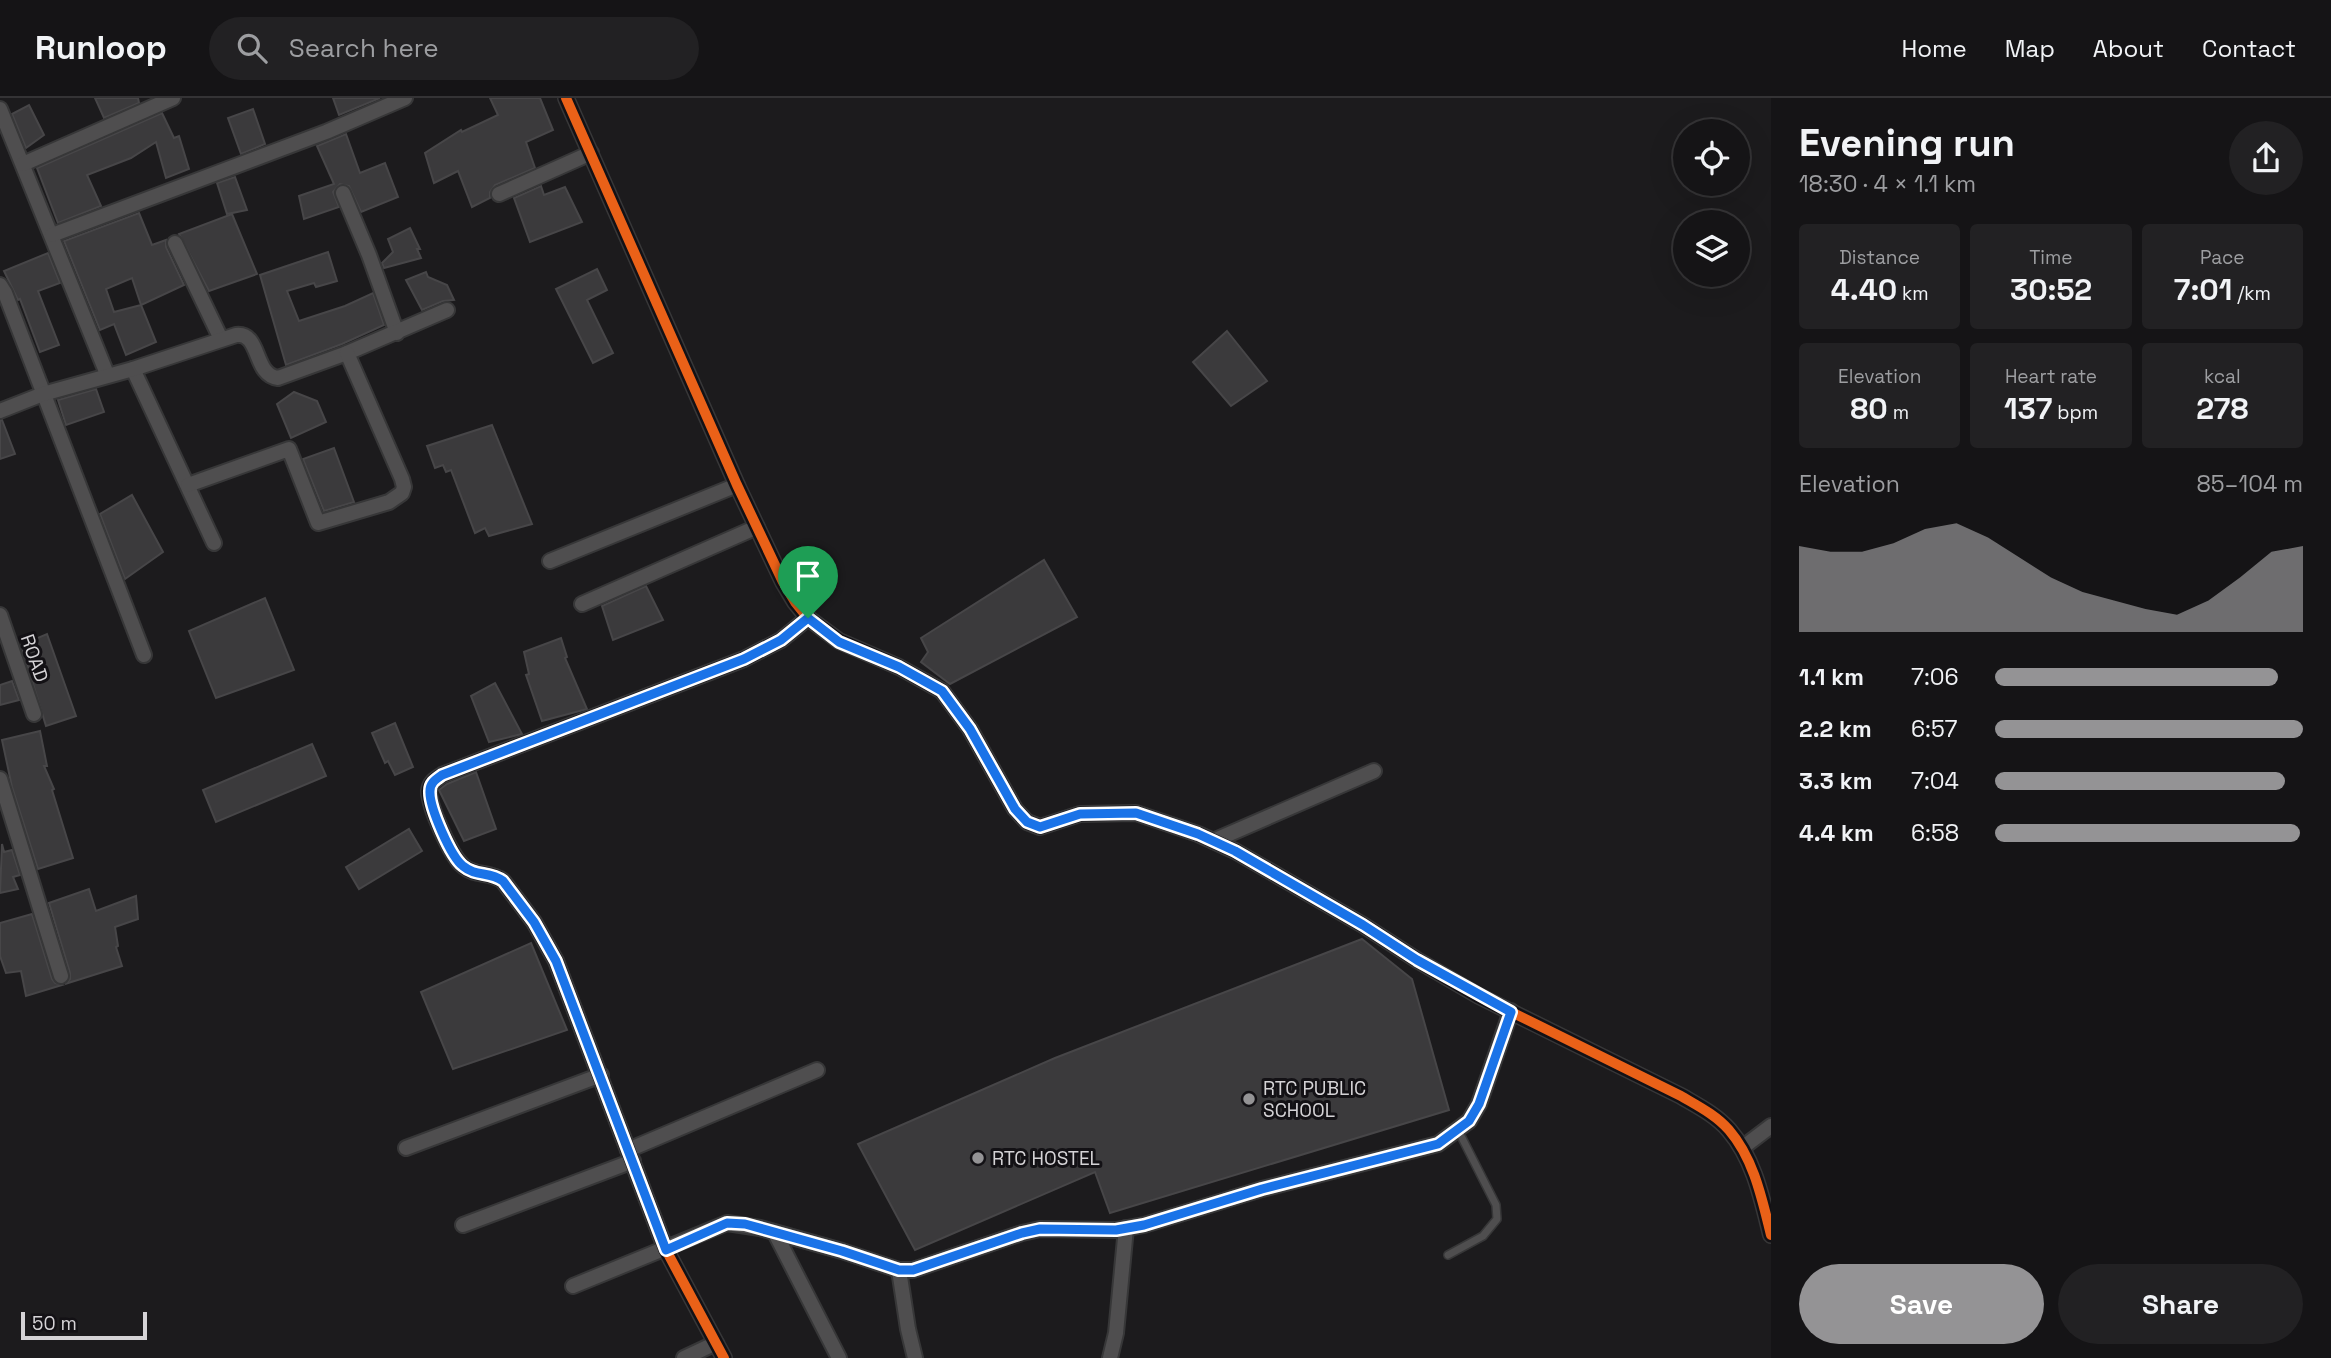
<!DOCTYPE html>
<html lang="en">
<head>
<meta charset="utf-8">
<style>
  body { margin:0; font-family:"Space Grotesk",sans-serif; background:#222123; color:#f1f3f6; height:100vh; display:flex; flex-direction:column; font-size:26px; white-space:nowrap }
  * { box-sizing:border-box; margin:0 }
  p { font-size:23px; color:#9d9ea1 }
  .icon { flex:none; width:38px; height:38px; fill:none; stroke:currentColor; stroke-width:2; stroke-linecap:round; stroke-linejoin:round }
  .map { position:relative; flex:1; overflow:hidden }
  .details { display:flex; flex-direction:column; background:#151416; width:560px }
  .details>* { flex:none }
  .fabs { position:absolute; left:1673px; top:21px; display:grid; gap:14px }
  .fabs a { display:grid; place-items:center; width:77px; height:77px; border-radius:50%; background:#151416; box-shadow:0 7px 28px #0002,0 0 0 2px #343335; font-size:35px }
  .scale { position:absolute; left:21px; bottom:18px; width:126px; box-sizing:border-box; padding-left:7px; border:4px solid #d5d3d6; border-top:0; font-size:19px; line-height:24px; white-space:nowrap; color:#d5d3d6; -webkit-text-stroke:5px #131115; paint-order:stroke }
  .pin { position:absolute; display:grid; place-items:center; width:60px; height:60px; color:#fff; margin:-72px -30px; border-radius:50% 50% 50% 0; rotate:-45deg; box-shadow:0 0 7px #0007 }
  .pin .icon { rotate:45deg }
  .round { display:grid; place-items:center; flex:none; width:74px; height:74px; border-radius:37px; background:#222123 }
  .summary { display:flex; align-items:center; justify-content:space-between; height:119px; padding:0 28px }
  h1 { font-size:38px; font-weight:800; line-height:52px }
  .figures { display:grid; grid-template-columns:repeat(3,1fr); gap:10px; height:119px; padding:7px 28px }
  .figures div { display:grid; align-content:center; border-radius:7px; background:#222123; text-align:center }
  .figures b { font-size:30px; font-weight:800 }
  .figures small { font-size:19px; font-weight:400 }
  .figures p { font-size:19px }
  .chart { height:196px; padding:14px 28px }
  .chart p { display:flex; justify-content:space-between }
  .chart svg { width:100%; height:126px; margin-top:7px; fill:#949395; opacity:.7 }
  .cta { display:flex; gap:14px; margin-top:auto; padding:14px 28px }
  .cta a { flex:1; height:80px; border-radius:42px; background:#949395; color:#fff; font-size:28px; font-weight:800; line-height:80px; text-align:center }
  .cta a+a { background:#222123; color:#f1f3f6 }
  ul { padding:0 28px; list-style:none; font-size:23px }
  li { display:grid; grid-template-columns:112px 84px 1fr; align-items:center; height:52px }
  li i { height:18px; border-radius:9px; background:#949395 }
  header { display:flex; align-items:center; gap:42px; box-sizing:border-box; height:98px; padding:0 35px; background:#151416; border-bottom:2px solid #343335 }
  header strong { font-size:33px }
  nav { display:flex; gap:38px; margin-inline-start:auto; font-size:24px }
  .search { width:490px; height:63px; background:#222123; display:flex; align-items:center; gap:18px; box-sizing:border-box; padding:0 24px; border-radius:38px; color:#9d9ea1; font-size:26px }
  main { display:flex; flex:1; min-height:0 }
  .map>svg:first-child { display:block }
  .building { fill:#3b3a3c; stroke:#474648; stroke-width:2; fill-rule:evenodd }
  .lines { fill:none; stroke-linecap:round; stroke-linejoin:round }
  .service-casing { stroke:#373738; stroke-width:10 }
  .minor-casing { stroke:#373738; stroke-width:18 }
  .service { stroke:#4f4e4f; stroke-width:7 }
  .minor { stroke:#4f4e4f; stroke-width:14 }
  .cycleway-casing { stroke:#131115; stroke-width:15 }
  .cycleway { stroke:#ea6118; stroke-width:10 }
  .route-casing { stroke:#fff; stroke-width:14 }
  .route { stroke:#1a73e8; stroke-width:9 }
  .poi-dot { fill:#949395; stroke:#131115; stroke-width:2.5 }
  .labels { text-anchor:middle; stroke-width:6; stroke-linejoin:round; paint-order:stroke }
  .street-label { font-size:19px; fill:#d5d3d6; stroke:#131115 }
  .poi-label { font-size:19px; fill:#d5d3d6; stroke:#131115; text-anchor:start }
</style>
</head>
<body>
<header>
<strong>Runloop</strong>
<div class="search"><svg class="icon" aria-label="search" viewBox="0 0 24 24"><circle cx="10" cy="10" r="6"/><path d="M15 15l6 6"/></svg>Search here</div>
<nav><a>Home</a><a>Map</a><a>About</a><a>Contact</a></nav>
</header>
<main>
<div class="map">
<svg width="1771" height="1260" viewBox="0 0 1771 1260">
  <rect width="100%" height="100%" fill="#1c1b1d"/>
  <!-- building -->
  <g class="building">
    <polygon points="95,0 138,0 139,5 104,20"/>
    <polygon points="333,0 380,0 339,17"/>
    <polygon points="490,0 540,0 553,32 526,44 535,70 495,87 490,94 490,100 472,109 458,73 434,85 425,55 461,32 462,34 498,17"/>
    <polygon points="29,7 44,37 26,50 12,16"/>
    <polygon points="253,11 265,46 241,56 228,20"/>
    <polygon points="162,15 174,40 179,38 189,71 166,80 156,44 131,60 87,77 101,108 58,125 37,70"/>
    <polygon points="346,36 360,75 385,65 398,99 361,114 349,88 340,86 333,94 339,109 304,121 299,98 334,86 317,48"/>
    <polygon points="235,79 247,112 227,116 217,85"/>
    <polygon points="541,88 544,97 565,89 582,124 530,144 514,100"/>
    <path d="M139 115 152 147 166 142V149L184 187 141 207 156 244 126 257 114 226 100 232 64 143ZM132 180 141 207 114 214 106 191Z"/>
    <polygon points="232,116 257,176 209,193 179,136"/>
    <polygon points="410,130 420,151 417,151 421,160 384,170 382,165 393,154 388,141"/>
    <polygon points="328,154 337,183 316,189 314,185 287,193 299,223 345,208 373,195 384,227 342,246 286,267 260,177"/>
    <polygon points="48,155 60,185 38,193 59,247 40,254 20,201 18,202 4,173"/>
    <polygon points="597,171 607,192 587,202 613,255 593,265 556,191"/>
    <polygon points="426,174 428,179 447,187 454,202 443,203 422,212 406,182"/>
    <polygon points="1227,233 1267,283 1231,308 1193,264"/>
    <polygon points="96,291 104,314 66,327 58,302"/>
    <polygon points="294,294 317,303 326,324 291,340 277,306"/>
    <polygon points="0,322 2,322 15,356 0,361"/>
    <polygon points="492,327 532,426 489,438 485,430 475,435 451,372 446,374 443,367 435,370 427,348"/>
    <polygon points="334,350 354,404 324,413 303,361"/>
    <polygon points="132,397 163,454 125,481 100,416"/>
    <polygon points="1044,462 1077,519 950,586 921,564 928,554 921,540"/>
    <polygon points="646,488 663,522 613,542 602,508"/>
    <polygon points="265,500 294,572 216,600 189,533"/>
    <polygon points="47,536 76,618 46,628 21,547"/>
    <polygon points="561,540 567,559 565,560 587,611 542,623 526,577 529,576 524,554"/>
    <polygon points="12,583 19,602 0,607 0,587"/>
    <polygon points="495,585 522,636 489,644 471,598"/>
    <polygon points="395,625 413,669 395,677 388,663 385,665 372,635"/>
    <polygon points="40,633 47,668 44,668 54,691 52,692 73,760 38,771 12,689 2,642"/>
    <polygon points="312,646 326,678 216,724 203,692"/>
    <polygon points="476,674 496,731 464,743 439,692 447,686"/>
    <polygon points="409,731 422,753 359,791 346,769"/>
    <polygon points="2,746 4,754 12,752 20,777 13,779 18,791 0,795"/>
    <polygon points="89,791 96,813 136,798 138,821 115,829 118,848 116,849 122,868 65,886 70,881 70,875 49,805"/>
    <polygon points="32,816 52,881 55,885 62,887 26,898 21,873 6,875 0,858 0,825"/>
    <polygon points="1362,841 1412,881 1449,1012 1110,1115 1095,1074 915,1152 858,1046 1055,960"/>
    <polygon points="531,845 567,932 453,971 421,894"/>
  </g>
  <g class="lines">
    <!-- service casing -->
    <g class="service-casing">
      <polyline id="service" points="1448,1157 1483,1138 1497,1121 1496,1107 1458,1032"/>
    </g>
    <!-- minor casing -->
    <g class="minor-casing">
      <g id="minor">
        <path d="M566 0 737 387 783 484 795 504 808 520 839 543 899 569 942 593 970 631 1015 711 1027 724 1040 729 1080 716 1136 715 1198 736 1235 753 1363 827 1417 862 1479 898 1681 998C1698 1008 1716 1017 1729 1032 1754 1061 1762 1101 1771 1137"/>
        <polyline points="0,11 107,276"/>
        <polyline points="23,66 173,0"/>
        <polyline points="343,95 369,157 397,235"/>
        <polyline points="499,96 591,55"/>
        <polyline points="52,137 326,34 405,0"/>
        <polyline points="175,145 221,241"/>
        <polyline points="0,187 5,195 144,557"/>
        <polyline points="133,271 214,445"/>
        <path d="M0 313 43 296 133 271 236 237C261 234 253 277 278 280L347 255 447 212"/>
        <polyline points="188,387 289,351 318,425 389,404 402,395 404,389 402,381 347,255"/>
        <polyline points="550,463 737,387"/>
        <polyline points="582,506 757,429"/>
        <polyline points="0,517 34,616"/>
        <polyline points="0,681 61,878"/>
        <polyline points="1213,743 1374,673"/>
        <polyline points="406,1050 601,977"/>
        <polyline points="1742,1050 1771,1028"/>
        <polyline points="628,1052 817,972"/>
        <polyline points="463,1127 633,1063"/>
        <polyline points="775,1135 839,1260"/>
        <polyline points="899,1172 908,1231 915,1260"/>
        <polyline points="573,1188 727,1125 760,1130 842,1153 899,1172 913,1172 1022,1135 1040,1131 1116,1132 1144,1127 1262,1091 1438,1046 1469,1023 1479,1006 1511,913"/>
        <polyline points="684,1260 716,1245"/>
        <path d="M724 1260 666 1152 556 863 534 824 503 783C489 773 476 779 463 768 451 758 429 709 429 693 430 684 435 682 442 677L744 561 781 542 808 520"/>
        <polyline points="1110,1260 1116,1235 1126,1130"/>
      </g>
    </g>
    <!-- service -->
    <use href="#service" class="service"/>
    <!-- minor -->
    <use href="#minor" class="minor"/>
    <!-- cycleway casing -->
    <g class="cycleway-casing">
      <g id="cycleway">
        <path d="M566 0 737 387 783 484 795 504 808 520 839 543 899 569 942 593 970 631 1015 711 1027 724 1040 729 1080 716 1136 715 1198 736 1235 753 1363 827 1417 862 1479 898 1681 998C1698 1008 1716 1017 1729 1032 1754 1061 1762 1101 1771 1137"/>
        <path d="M724 1260 666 1152 556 863 534 824 503 783C489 773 476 779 463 768 451 758 429 709 429 693 430 684 435 682 442 677L744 561 781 542 808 520"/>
      </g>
    </g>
    <!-- cycleway -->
    <use href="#cycleway" class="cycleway"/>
  </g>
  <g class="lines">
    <!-- route casing -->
    <g class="route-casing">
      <path id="route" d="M808 520 839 544 899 569 942 593 970 631 1015 711 1027 724 1040 729 1080 716 1136 715 1198 736 1235 753 1363 827 1417 862 1511 914 1479 1006 1469 1023 1438 1046 1262 1091 1144 1127 1116 1132 1040 1131 1022 1135 913 1172H899L842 1153 745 1126 727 1125 666 1152 556 863 534 824 503 783C489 773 476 779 463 768 451 759 429 709 430 693 430 685 435 682 442 677L744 561 781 542Z"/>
    </g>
    <!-- route -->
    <use href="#route" class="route"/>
  </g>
  <!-- markers -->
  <g class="poi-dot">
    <circle cx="1249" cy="1001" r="7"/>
    <circle cx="978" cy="1060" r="7"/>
  </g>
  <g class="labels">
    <!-- street labels -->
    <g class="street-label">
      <text transform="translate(35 560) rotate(71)" y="7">ROAD</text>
    </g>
    <!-- poi labels -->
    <g class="poi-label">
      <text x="1263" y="997">RTC PUBLIC<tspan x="1263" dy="22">SCHOOL</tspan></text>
      <text x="992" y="1067">RTC HOSTEL</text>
    </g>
  </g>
</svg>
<div class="fabs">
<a><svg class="icon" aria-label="locate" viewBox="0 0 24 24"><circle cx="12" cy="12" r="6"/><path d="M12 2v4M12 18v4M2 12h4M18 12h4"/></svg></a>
<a><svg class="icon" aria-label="layers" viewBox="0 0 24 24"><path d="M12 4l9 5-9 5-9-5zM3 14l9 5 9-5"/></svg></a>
</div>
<div class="scale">50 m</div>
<div class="pin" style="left:808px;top:520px;background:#1e9e55"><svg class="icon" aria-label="arrive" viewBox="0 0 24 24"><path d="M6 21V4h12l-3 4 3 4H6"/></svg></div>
</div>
<section class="details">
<div class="summary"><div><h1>Evening run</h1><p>18:30 · 4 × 1.1 km</p></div><a class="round"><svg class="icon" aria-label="share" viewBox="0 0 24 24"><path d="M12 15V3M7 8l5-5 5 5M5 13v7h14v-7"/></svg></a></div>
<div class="figures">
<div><p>Distance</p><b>4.40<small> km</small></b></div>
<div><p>Time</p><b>30:52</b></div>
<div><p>Pace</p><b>7:01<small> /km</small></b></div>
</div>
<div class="figures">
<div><p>Elevation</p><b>80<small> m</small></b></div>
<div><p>Heart rate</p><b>137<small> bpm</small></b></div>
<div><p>kcal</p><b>278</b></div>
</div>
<div class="chart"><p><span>Elevation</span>85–104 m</p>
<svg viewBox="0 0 160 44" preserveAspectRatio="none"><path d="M0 44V14L10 16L20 16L30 13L40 8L50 6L60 11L70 18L80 25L90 30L100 33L110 36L120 38L130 33L140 25L150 16L160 14V44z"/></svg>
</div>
<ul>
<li><b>1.1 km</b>7:06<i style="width:92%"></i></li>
<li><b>2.2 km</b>6:57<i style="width:100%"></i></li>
<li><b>3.3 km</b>7:04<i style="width:94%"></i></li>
<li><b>4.4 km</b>6:58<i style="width:99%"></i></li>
</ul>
<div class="cta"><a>Save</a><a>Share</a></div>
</section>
</main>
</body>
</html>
